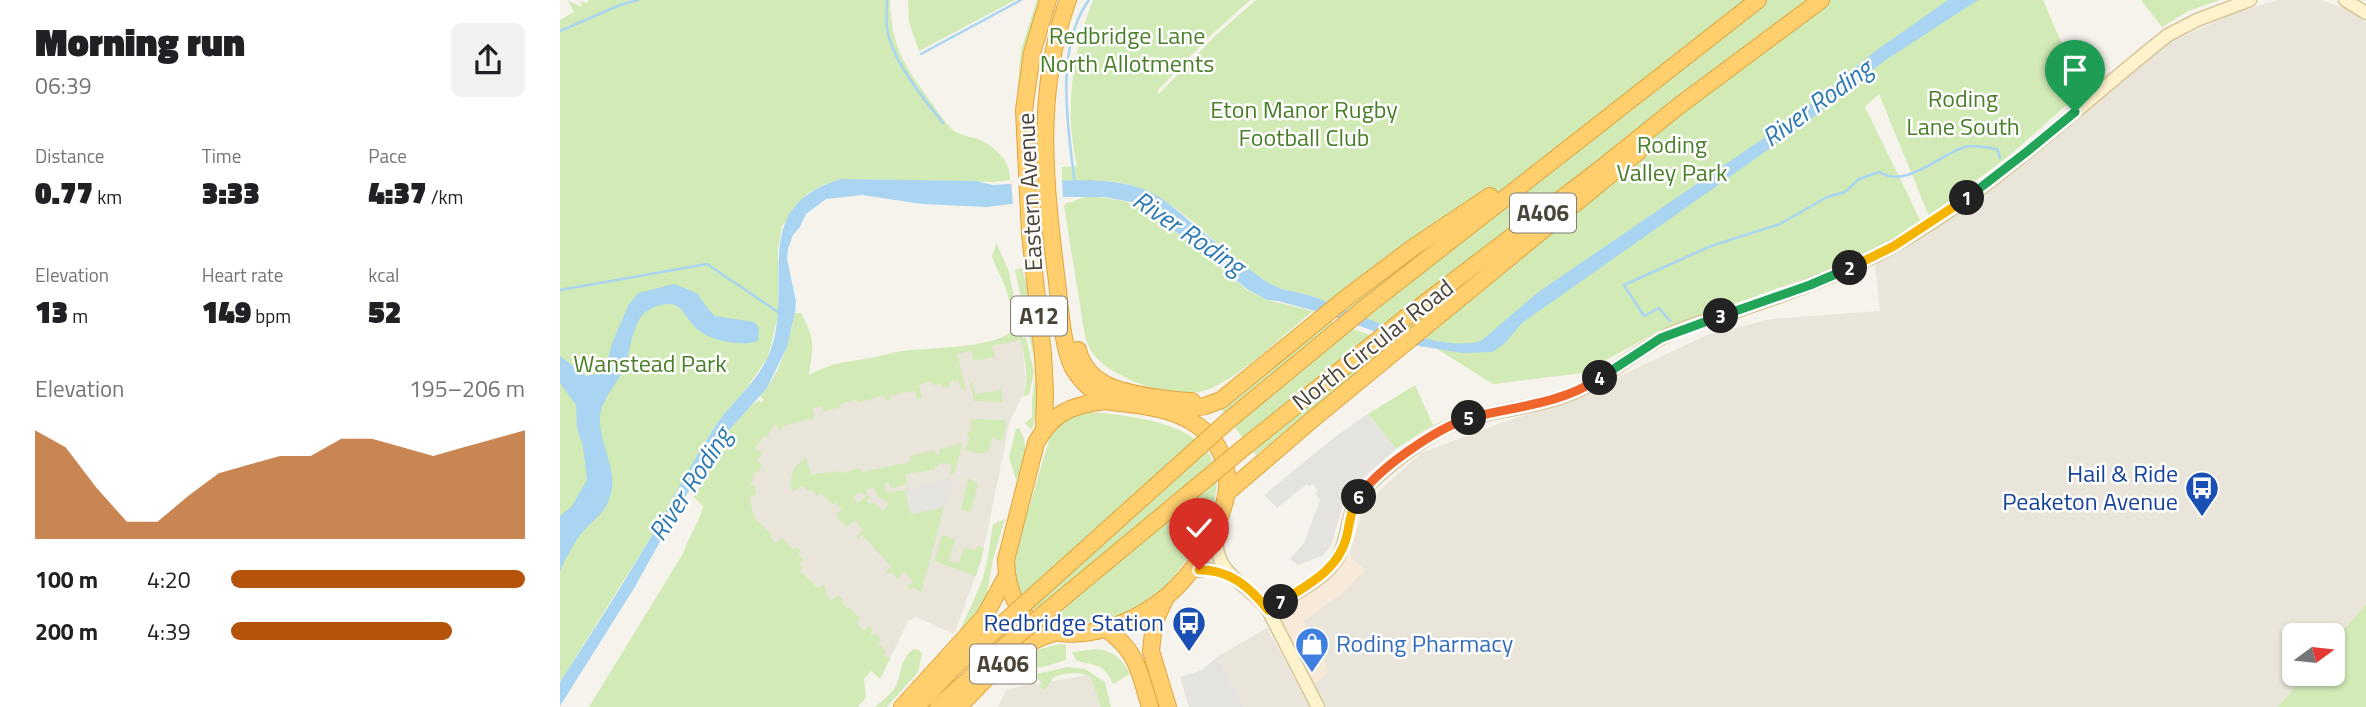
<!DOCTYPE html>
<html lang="en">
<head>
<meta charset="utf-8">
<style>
  body { margin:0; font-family:"Titillium Web",sans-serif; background:#f2f2f2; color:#202124; height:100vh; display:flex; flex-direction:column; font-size:26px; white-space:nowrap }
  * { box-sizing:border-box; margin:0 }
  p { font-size:23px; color:#757577 }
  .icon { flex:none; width:38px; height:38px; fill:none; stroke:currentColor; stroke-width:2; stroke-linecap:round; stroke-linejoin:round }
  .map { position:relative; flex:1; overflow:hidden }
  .sheet { display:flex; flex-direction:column; background:#fff; width:560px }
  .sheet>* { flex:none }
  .needle { width:46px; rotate:75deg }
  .fabs { position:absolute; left:1722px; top:623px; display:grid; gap:14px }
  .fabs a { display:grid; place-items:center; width:63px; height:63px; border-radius:10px; background:#fff; box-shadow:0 2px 5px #0004; font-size:35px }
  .pin { position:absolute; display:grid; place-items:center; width:60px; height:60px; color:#fff; margin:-72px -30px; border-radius:50% 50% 50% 0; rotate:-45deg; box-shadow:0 0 7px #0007 }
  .pin .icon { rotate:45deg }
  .km { position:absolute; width:35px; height:35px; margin:-18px; border-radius:50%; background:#222; color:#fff; font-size:19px; line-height:35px; text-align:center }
  .round { display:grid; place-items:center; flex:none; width:74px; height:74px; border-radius:10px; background:#f2f2f2 }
  .summary { display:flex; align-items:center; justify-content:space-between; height:119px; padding:0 35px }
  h1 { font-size:38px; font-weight:800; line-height:52px }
  .figures { display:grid; grid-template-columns:repeat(3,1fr); gap:10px; height:119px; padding:7px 35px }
  .figures div { display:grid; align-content:center }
  .figures b { font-size:30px; font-weight:800 }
  .figures small { font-size:19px; font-weight:400 }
  .figures p { font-size:19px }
  .chart { height:196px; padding:14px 35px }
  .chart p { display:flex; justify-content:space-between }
  .chart svg { width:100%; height:126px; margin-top:7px; fill:#b45309; opacity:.7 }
  ul { padding:0 35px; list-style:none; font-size:23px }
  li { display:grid; grid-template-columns:112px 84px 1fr; align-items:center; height:52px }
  li i { height:18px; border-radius:9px; background:#b45309 }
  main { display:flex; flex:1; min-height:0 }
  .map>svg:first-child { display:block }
  .residential { fill:#eae5da }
  .commercial { fill:#f7ead8 }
  .green { fill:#d2eab5; fill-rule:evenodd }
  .parking { fill:#e5e3e0 }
  .water { fill:#a9d4f2 }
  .pier { fill:#f6f3ec }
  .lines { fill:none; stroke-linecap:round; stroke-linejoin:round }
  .stream { stroke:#a9d4f2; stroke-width:2.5 }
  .secondary-casing { stroke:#d6c79b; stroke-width:15 }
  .highway-casing { stroke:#e0a43c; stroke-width:18 }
  .secondary { stroke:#fff3cd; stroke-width:12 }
  .highway { stroke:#ffcf6e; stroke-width:16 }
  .highway-bridge-casing { stroke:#e0a43c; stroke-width:18; stroke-linecap:butt }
  .highway-bridge { stroke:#ffcf6e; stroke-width:16 }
  .split-1-casing { stroke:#fff; stroke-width:14 }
  .split-2-casing { stroke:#fff; stroke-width:14 }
  .split-3-casing { stroke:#fff; stroke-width:14 }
  .split-4-casing { stroke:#fff; stroke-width:14 }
  .split-5-casing { stroke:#fff; stroke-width:14 }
  .split-6-casing { stroke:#fff; stroke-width:14 }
  .split-7-casing { stroke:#fff; stroke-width:14 }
  .split-8-casing { stroke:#fff; stroke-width:14 }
  .split-1 { stroke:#22a559; stroke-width:9 }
  .split-2 { stroke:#f5b400; stroke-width:9 }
  .split-3 { stroke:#22a559; stroke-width:9 }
  .split-4 { stroke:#22a559; stroke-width:9 }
  .split-5 { stroke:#f0652b; stroke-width:9 }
  .split-6 { stroke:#f0652b; stroke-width:9 }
  .split-7 { stroke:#f5b400; stroke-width:9 }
  .split-8 { stroke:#f5b400; stroke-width:9 }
  .labels { text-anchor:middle; stroke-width:5; stroke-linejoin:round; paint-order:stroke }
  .shield { fill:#fff; stroke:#817c74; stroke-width:2 }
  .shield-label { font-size:23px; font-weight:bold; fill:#4b4439 }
  .park-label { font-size:24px; fill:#4a7f2a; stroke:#fff }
  .street-label { font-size:24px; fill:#4b4439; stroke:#fff }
  .transit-label { font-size:24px; fill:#164399; stroke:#fff; text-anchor:end }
  .shop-label { font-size:24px; fill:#366cbe; stroke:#fff; text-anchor:start }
  .water-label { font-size:26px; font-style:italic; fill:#2e7ab2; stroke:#fff }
</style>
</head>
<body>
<main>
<section class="sheet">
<div class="summary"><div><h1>Morning run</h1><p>06:39</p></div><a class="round"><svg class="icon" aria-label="share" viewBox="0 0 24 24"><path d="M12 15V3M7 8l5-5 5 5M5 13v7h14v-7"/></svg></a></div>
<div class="figures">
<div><p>Distance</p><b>0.77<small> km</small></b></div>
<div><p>Time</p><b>3:33</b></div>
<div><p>Pace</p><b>4:37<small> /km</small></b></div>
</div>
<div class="figures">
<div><p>Elevation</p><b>13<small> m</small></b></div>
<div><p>Heart rate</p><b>149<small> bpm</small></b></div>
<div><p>kcal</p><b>52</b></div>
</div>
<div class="chart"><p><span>Elevation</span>195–206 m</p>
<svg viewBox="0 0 160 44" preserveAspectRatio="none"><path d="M0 44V6L10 12L20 26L30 38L40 38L50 29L60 21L70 18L80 15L90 15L100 9L110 9L120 12L130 15L140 12L150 9L160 6V44z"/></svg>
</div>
<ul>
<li><b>100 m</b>4:20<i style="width:100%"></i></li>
<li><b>200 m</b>4:39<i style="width:75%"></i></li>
</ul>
</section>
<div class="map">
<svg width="1806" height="707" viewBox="0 0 1806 707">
  <rect width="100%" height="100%" fill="#f6f3ec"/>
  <!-- residential -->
  <g class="residential">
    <polygon points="1717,0 1762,0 1788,10 1806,23 1806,604 1773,642 1773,635 1734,635 1734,674 1746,674 1718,707 767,707 721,621 723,610 772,575 789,555 801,516 818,492 861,453 941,423 1001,404 1147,335 1211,319 1320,311 1315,263 1396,212 1483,147 1611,42 1670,15"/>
    <polygon points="462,339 466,389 450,421 421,562 394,634 356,617 348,621 320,679 134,497 169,435 166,432 188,408 199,400 201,403 237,390"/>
    <polygon points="707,628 750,707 684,707 657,657"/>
    <polygon points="533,674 544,707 438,707 447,689"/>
  </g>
  <!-- commercial -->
  <polygon class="commercial" points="789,555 805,570 783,593 744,621 769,671 755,684 721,621 723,610 772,575"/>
  <!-- green -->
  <g class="green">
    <path d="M8 0 21 7 22 3 17 0 27 3 29 0H330C331 49 346 68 374 106 380 114 387 126 394 131 402 136 412 137 420 140 436 147 451 162 450 180L434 182 281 179 263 185 247 194 222 226 218 248V315L208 357 188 386 153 429 86 545 0 682V20L14 12Z"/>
    <polygon points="348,0 455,0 359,51 349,22"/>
    <polygon points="477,0 484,0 457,96 461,50"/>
    <path d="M533 0H690L648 38 598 90V95L656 35 696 0H1483L1507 56 1528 86 1450 155 1369 216 1319 94 1305 107 1361 222 1333 239 1284 264 1097 332 1022 373 933 384 877 349 754 297C739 292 726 292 712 285 661 256 625 200 567 184 546 178 523 182 502 182V167L517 166C504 111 512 53 533 0Z"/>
    <polygon points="1581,0 1660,0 1628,11 1602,27"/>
    <path d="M531 196 559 200 580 206 637 248 687 290 707 300 753 311C727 332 674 383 643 391 622 396 584 388 565 377 545 367 531 358 525 336L504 206 506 203C516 202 520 197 531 196Z"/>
    <path d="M436 243 448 269 463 338H466L474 372 469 395 463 396C470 380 464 356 461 340L432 346 435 357 414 361 411 351 397 354 407 394 404 388 401 389 398 380 390 382 391 386 382 388 381 384 373 385 371 381 359 385 362 398 357 399 355 391 347 393 346 392 329 396 330 400 326 401 324 395 298 403 296 400 280 404V407L263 412 262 406 253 408 255 418 222 426 221 432 215 424 206 438 203 436 195 449 202 453 197 461 202 464 199 472 194 473 192 483 190 484V486L195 485 196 495 190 496 192 511 195 514 193 516 212 535 210 537 216 543 222 538 233 550 237 547 241 551 238 554 243 560 239 563 243 567 240 571 258 588 263 585 266 588V595L271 601 278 595 284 601 282 603 288 609 290 607 300 619 296 623 304 631 309 626 313 630 310 634 312 635 315 633 321 639 318 643 326 651 324 655 330 659 320 679 311 671 304 679 306 697 298 707H29L124 552C128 537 141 519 143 506L134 497 169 435 166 432 188 408 199 400 201 403 204 400 200 396C221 374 229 341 235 313H241C256 342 253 344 249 375 268 364 289 361 311 358 322 356 332 352 343 351 371 347 434 349 453 330L451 307 446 289 432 257Z"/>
    <polygon points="462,268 470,298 480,394 473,427 471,429 465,423 472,417 472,398 477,372 455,270"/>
    <polygon points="768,320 833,343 696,455 660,408"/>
    <polygon points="440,379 443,402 414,401 410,382 413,382 415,394 441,390"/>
    <polygon points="855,385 873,425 836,449 808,414"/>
    <path d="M529 412C608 418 694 436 640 536 627 561 608 589 583 604 530 637 445 632 456 550L491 434C501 422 513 414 529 412Z"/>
    <polygon points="410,419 442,420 447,422 443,441 432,438 428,452 417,453 405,450 409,439 407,432 412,431"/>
    <path d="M459 428C469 444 466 464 456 480L449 457 456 429Z"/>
    <path d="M403 443 394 473 390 474 391 464 379 463 378 466H375L374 470 345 474 347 484 331 489 329 482 324 484 326 493 345 490 351 514 384 507 361 593 354 587 350 590 347 587 353 581 344 571 338 579 331 572 328 574 326 572 331 566 302 535 298 539 296 537 303 530 294 520 287 527 276 515 282 509 275 502 272 505 262 493 257 496 251 489 248 491 243 486 232 492C229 476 232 466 246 458L251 475C262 472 267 474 279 471L280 473 301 468 302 472 350 462V456L375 450 376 454H380L379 449ZM314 487 317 497 328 501 327 507 323 511 313 502 310 504 307 501 311 496 308 495 298 503 293 498 298 492 307 495 306 490Z"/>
    <polygon points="408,478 418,484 411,512 401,510"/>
    <polygon points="445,519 433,559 426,599 422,608 399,633 422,581 427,562 433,524"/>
    <polygon points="382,535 395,539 389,561 399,563 404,547 415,550 417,546 424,548 416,576 374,561"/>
    <polygon points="1806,604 1806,707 1718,707 1746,674 1773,674 1773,642"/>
    <polygon points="500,644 506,645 506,660 487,666 454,671 450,668 472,651"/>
    <path d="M354 649 359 650 362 654 358 672 327 707H315C322 701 332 694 336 686 342 673 340 658 354 649Z"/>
    <path d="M538 649C553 651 564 660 570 674L553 684C543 662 536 667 516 660L512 652Z"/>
    <path d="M508 667 525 669 545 682 551 707H541L531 677C519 671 506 673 494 677L485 690 480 687 481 683 476 677 466 682 461 679 460 675 475 674Z"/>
  </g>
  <!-- parking -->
  <g class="parking">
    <polygon points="808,414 836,449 794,486 785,497 771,546 762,556 738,565 730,559 744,543 760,500 755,493 758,490 753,484 749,486 747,484 717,508 704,495 775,437"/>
    <polygon points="391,478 394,490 390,493 384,507 351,514 345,490"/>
    <polygon points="657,657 684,707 629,707 620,677 642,670"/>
  </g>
  <!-- water -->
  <g class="water">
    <path d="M1388 0H1418L1324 61 1259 113 1178 171 962 323 944 344 932 352 902 353 853 345 763 313 718 301 707 300 687 289 637 248 586 209 571 202 544 197H503L427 207 362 204 302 195 266 199 246 214 240 227 233 235 228 249 227 259 236 301 235 313 227 347 207 388 160 440 121 504 73 590 0 706V682C30 636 60 589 88 542 110 505 129 467 152 431 169 403 200 382 211 349 234 283 187 207 281 179L416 181 433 185C480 183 542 173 586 190 604 198 618 211 633 224 657 243 679 263 704 280 723 293 735 290 754 297 799 313 874 354 921 341L977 293 1236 116 1314 52Z"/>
    <path d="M114 284 137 293 148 309 155 316 194 322 199 328 198 341C182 347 151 341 137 329 122 315 122 297 95 307 89 309 82 314 79 320 71 334 70 351 65 366 58 383 40 401 40 418 39 445 59 470 50 497 45 515 28 523 18 538 11 548 5 560 0 571V516L12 506 27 480 23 446 17 428 16 405 0 383V356L26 376 37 374 47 361 53 341 69 304 79 293Z"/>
  </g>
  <!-- pier -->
  <polygon class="pier" points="502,179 503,200 453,205 451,181"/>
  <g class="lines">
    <!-- stream -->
    <g class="stream">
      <path d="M327 0C327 9 326 19 327 28 331 59 363 98 383 123"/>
      <polyline points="0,31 60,5 78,0"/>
      <polyline points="361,54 461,0"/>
      <path d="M515 184C508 130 494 47 529 0"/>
      <polyline points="0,290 147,264 218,312"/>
      <path d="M1110 321 1099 308 1084 316 1064 285 1151 246 1220 224 1267 197 1285 192 1299 179 1319 172C1347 189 1378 155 1405 147 1414 144 1428 148 1437 149L1440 158"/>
    </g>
    <!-- secondary casing -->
    <g class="secondary-casing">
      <g id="secondary">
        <polyline points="1785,0 1806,13"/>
        <path d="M656 532C654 577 684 579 708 610L758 707"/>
        <polyline points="629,572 648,569 667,573"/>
        <path d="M708 610C729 596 760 583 775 562 787 545 786 524 794 505 804 482 854 447 876 433 916 409 965 412 1008 395 1043 382 1070 355 1102 338 1127 325 1154 318 1180 310 1221 296 1264 281 1303 262 1418 206 1509 113 1608 35L1637 20 1690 0"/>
      </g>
    </g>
    <!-- highway casing -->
    <g class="highway-casing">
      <g id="highway">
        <path d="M508 0C474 93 485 185 497 282 500 307 502 343 512 366 520 381 532 390 545 401"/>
        <path d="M518 350C527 386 562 392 593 397 606 399 619 401 632 401"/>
        <path d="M545 401C574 405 607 406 632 422 663 440 674 474 663 508 652 541 634 573 607 596 551 643 449 661 446 560L476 443C493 412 512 405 545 401Z"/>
        <polyline points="611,412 645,406 661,400 786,298 851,249 930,196"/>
        <polyline points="669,420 807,306 1198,0"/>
        <polyline points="484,429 485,392 483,354 470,234 464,110 472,53 488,0"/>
        <polyline points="687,445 844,319 1039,170 1120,105 1261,0"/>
        <polyline points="669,491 754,418 1079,151"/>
        <polyline points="606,597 594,623 591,651 608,707"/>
        <path d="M546 629C578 652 579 671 590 707"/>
        <polyline points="360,703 393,668 440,626"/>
        <polyline points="342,707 424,617 446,577"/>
        <polyline points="378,707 452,640"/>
        <path d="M398 707C426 680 455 643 494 633"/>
      </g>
    </g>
    <!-- secondary -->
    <use href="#secondary" class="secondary"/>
    <!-- highway -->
    <use href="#highway" class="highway"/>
    <!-- highway-bridge casing -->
    <g class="highway-bridge-casing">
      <g id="highway-bridge">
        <polyline points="440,626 669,420"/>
        <polyline points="452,640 687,445"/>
      </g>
    </g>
    <!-- highway-bridge -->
    <use href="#highway-bridge" class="highway-bridge"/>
  </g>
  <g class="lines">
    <!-- split-1 casing -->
    <g class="split-1-casing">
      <polyline id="split-1" points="1407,198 1469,150 1515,112"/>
    </g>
    <!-- split-2 casing -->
    <g class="split-2-casing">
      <polyline id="split-2" points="1290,268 1334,246 1407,198"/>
    </g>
    <!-- split-3 casing -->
    <g class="split-3-casing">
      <polyline id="split-3" points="1161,316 1250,285 1290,268"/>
    </g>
    <!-- split-4 casing -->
    <g class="split-4-casing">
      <polyline id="split-4" points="1040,378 1101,338 1161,316"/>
    </g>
    <!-- split-5 casing -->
    <g class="split-5-casing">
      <path id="split-5" d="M909 418C955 406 999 405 1040 378"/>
    </g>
    <!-- split-6 casing -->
    <g class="split-6-casing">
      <path id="split-6" d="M799 497C818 468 876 429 909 418"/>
    </g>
    <!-- split-7 casing -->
    <g class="split-7-casing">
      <path id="split-7" d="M721 602C747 585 777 571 786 539 790 524 790 510 799 497"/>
    </g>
    <!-- split-8 casing -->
    <g class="split-8-casing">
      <path id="split-8" d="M639 570C669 569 690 587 708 610L721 602"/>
    </g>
    <!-- split-1 -->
    <use href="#split-1" class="split-1"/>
    <!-- split-2 -->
    <use href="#split-2" class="split-2"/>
    <!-- split-3 -->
    <use href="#split-3" class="split-3"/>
    <!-- split-4 -->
    <use href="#split-4" class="split-4"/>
    <!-- split-5 -->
    <use href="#split-5" class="split-5"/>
    <!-- split-6 -->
    <use href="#split-6" class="split-6"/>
    <!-- split-7 -->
    <use href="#split-7" class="split-7"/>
    <!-- split-8 -->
    <use href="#split-8" class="split-8"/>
  </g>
  <!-- icons -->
  <defs>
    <g id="bus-pin" transform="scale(1.75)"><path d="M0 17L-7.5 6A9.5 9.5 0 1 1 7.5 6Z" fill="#1a4fb4" stroke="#fff"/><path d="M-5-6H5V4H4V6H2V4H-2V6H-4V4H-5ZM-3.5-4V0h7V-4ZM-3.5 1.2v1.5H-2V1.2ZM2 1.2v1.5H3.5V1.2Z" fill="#fff"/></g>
    <g id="shop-pin" transform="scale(1.75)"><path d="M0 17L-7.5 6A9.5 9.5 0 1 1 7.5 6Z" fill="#3f7fe0" stroke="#fff"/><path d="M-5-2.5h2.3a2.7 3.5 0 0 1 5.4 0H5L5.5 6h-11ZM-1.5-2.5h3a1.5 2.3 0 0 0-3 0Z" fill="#fff"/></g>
  </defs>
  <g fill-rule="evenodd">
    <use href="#bus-pin" x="1642" y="488"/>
    <use href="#bus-pin" x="629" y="623"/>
    <use href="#shop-pin" x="752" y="644"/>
  </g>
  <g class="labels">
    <!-- shield labels -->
    <g class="shield">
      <rect x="950" y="193.5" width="66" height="39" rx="5"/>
      <rect x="451" y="296.5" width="56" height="39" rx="5"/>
      <rect x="410" y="644.5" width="66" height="39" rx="5"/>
    </g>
    <g class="shield-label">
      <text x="983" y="221">A406</text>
      <text x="479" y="324">A12</text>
      <text x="443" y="672">A406</text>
    </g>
    <!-- park labels -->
    <g class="park-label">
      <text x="567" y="44">Redbridge Lane<tspan x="567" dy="28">North Allotments</tspan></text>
      <text x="1403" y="107">Roding<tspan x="1403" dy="28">Lane South</tspan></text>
      <text x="744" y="118">Eton Manor Rugby<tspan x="744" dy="28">Football Club</tspan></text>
      <text x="1112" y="153">Roding<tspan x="1112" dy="28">Valley Park</tspan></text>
      <text x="90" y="372">Wanstead Park</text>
    </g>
    <!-- street labels -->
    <g class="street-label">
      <text transform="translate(470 192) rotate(-93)" y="8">Eastern Avenue</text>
      <text transform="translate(813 345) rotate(-38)" y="8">North Circular Road</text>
    </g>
    <!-- transit labels -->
    <g class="transit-label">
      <text x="1618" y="482">Hail &amp; Ride<tspan x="1618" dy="28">Peaketon Avenue</tspan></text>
      <text x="604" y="631">Redbridge Station</text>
    </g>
    <!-- shop labels -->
    <g class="shop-label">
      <text x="776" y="652">Roding Pharmacy</text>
    </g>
    <!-- water labels -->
    <g class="water-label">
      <text transform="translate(1257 103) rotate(-36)" y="9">River Roding</text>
      <text transform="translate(629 233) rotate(34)" y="9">River Roding</text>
      <text transform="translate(130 484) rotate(-57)" y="9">River Roding</text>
    </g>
  </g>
</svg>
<div class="fabs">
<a><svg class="needle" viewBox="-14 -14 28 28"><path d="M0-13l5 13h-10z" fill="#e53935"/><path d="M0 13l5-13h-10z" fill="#757577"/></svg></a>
</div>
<div class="pin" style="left:1515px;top:112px;background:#1e9e55"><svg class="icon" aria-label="arrive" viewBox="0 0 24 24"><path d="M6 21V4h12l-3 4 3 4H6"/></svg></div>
<div class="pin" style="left:639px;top:570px;background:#d93025"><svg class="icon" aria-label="check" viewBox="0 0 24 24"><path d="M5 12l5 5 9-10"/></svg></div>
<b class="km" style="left:1407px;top:198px">1</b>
<b class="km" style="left:1290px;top:268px">2</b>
<b class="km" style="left:1161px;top:316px">3</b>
<b class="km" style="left:1040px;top:378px">4</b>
<b class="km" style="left:909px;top:418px">5</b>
<b class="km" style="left:799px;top:497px">6</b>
<b class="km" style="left:721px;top:602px">7</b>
</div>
</main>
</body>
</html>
